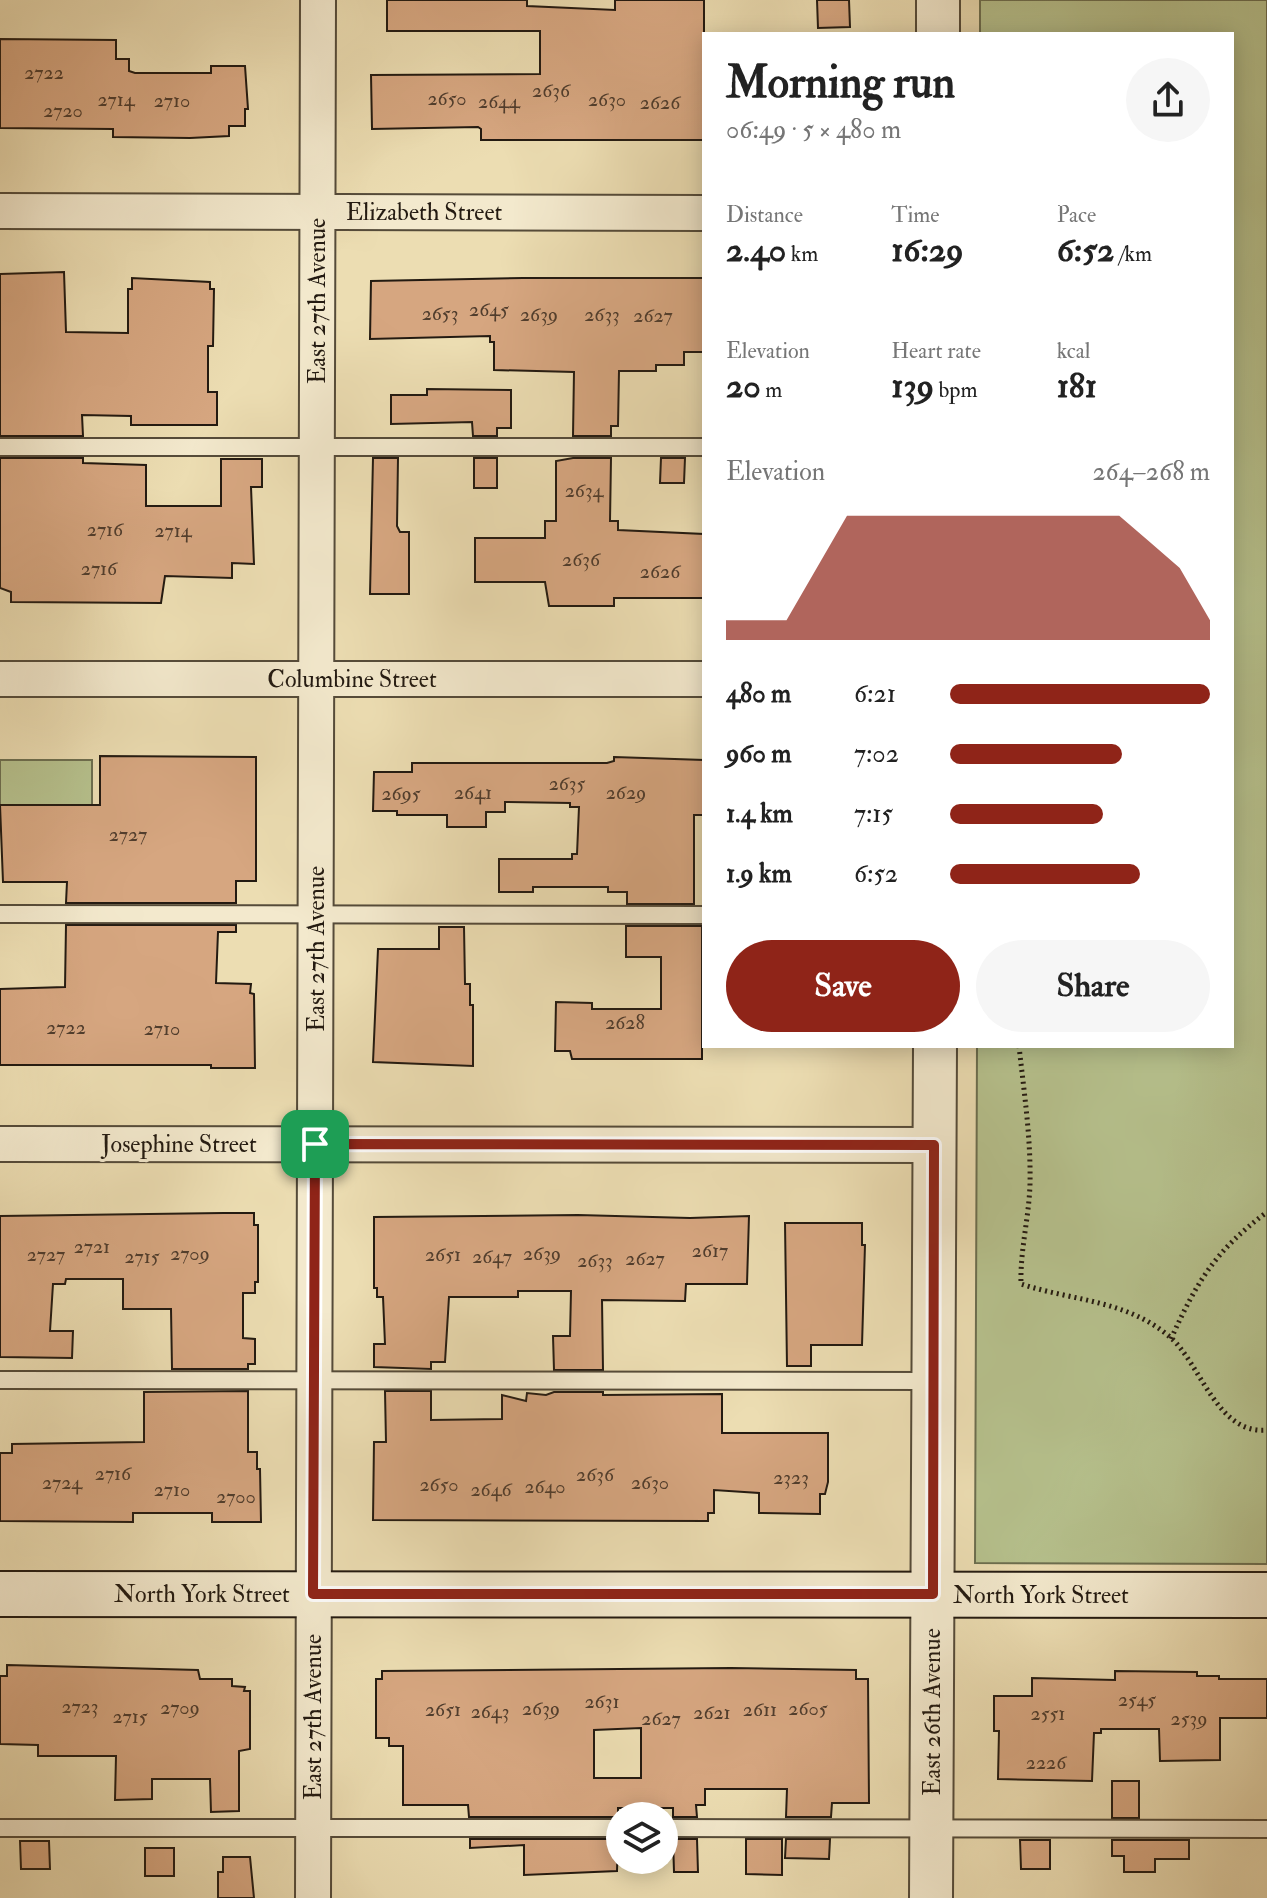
<!DOCTYPE html>
<html lang="en">
<head>
<meta charset="utf-8">
<style>
  body { margin:0; font-family:"IM FELL Double Pica",serif; background:#f6f6f6; color:#222; height:100vh; display:flex; flex-direction:column; font-size:30px; white-space:nowrap }
  * { box-sizing:border-box; margin:0 }
  p { font-size:26px; color:#767676 }
  .icon { flex:none; width:44px; height:44px; fill:none; stroke:currentColor; stroke-width:2; stroke-linecap:round; stroke-linejoin:round }
  .map { position:relative; flex:1; overflow:hidden }
  .drawer { position:absolute; left:702px; top:32px; width:532px; height:1016px; display:flex; flex-direction:column; background:#fff; border-radius:0px; box-shadow:0 4px 20px #0003 }
  .drawer>* { flex:none }
  .fabs { position:absolute; left:606px; top:1802px; display:grid; gap:16px }
  .fabs a { display:grid; place-items:center; width:72px; height:72px; border-radius:50%; background:#fff; box-shadow:0 4px 20px #0003; font-size:40px }
  .pin { position:absolute; display:grid; place-items:center; width:68px; height:68px; color:#fff; margin:-34px; border-radius:16px; box-shadow:0 4px 12px #0006 }
  .round { display:grid; place-items:center; flex:none; width:84px; height:84px; border-radius:42px; background:#f6f6f6 }
  .summary { display:flex; align-items:center; justify-content:space-between; height:136px; padding:0 24px }
  h1 { font-size:44px; font-weight:700; line-height:60px }
  .figures { display:grid; grid-template-columns:repeat(3,1fr); gap:12px; height:136px; padding:8px 24px }
  .figures div { display:grid; align-content:center }
  .figures b { font-size:34px; font-weight:700 }
  .figures small { font-size:22px; font-weight:400 }
  .figures p { font-size:22px }
  .chart { height:224px; padding:16px 24px }
  .chart p { display:flex; justify-content:space-between }
  .chart svg { width:100%; height:144px; margin-top:8px; fill:#8f2418; opacity:.7 }
  .action { display:flex; gap:16px; margin-top:auto; padding:16px 24px }
  .action a { flex:1; height:92px; border-radius:48px; background:#8f2418; color:#fff; font-size:32px; font-weight:700; line-height:92px; text-align:center }
  .action a+a { background:#f6f6f6; color:#222 }
  ul { padding:0 24px; list-style:none; font-size:26px }
  li { display:grid; grid-template-columns:128px 96px 1fr; align-items:center; height:60px }
  li i { height:20px; border-radius:10px; background:#8f2418 }
  .map>svg:first-child { display:block }
  .green { fill:#b6c18d; stroke:#6c6e4f; stroke-width:2 }
  .building { fill:#d6a680; stroke:#231a11; stroke-width:2; fill-rule:evenodd }
  .lines { fill:none; stroke-linecap:round; stroke-linejoin:round }
  .service-casing { stroke:#554b39; stroke-width:20 }
  .minor-casing { stroke:#554b39; stroke-width:38 }
  .tertiary-casing { stroke:#554b39; stroke-width:46 }
  .secondary-casing { stroke:#231a11; stroke-width:48 }
  .path { stroke:#231a11; stroke-width:5; stroke-dasharray:2 4; stroke-linecap:butt }
  .service { stroke:#f3e9cd; stroke-width:16 }
  .minor { stroke:#f3e9cd; stroke-width:34 }
  .tertiary { stroke:#f3e9cd; stroke-width:42 }
  .secondary { stroke:#f3e9cd; stroke-width:44 }
  .route-casing { stroke:#fff; stroke-width:16 }
  .route { stroke:#8f2418; stroke-width:10 }
  .labels { text-anchor:middle; stroke-width:6; stroke-linejoin:round; paint-order:stroke }
  .number-label { font-size:20px; fill:#503d2d }
  .street-label { font-size:24px; fill:#231a11; stroke:#f3e9cd }
</style>
</head>
<body>
<div class="map">
<svg width="1267" height="1898" viewBox="0 0 1267 1898">
  <rect width="100%" height="100%" fill="#ecddb2"/>
  <filter id="stains"><feTurbulence type="fractalNoise" baseFrequency=".0025" numOctaves="4"/><feColorMatrix values="0 0 0 0 .2 0 0 0 0 .09 0 0 0 0 .02 0 0 0 .5 -.17"/></filter>
  <radialGradient id="worn" r=".72"><stop offset=".6" stop-color="#630" stop-opacity="0"/><stop offset="1" stop-color="#630" stop-opacity=".3"/></radialGradient>
  <!-- green -->
  <g class="green">
    <polygon points="980,0 1267,0 1267,1564 975,1563 977,1046 1232,1046 1232,34 980,34"/>
    <rect x="0" y="760" width="92" height="45"/>
  </g>
  <!-- building -->
  <g class="building">
    <polygon points="387,0 527,0 527,6 615,10 615,0 704,0 704,140 481,140 481,129 478,127 372,129 371,75 540,74 540,31 387,31"/>
    <polygon points="817,0 849,0 850,27 818,28"/>
    <polygon points="0,39 116,40 116,59 129,59 129,71 135,73 211,73 211,66 245,66 248,109 245,109 245,126 229,126 229,136 190,138 113,137 113,129 0,128"/>
    <polygon points="64,272 66,332 128,333 128,289 132,289 132,278 210,282 210,289 214,289 213,346 208,346 208,392 217,392 217,425 131,425 131,416 82,415 83,436 0,436 0,274"/>
    <polygon points="523,278 704,278 704,352 684,352 684,365 656,365 656,371 619,371 618,426 611,426 611,436 573,436 574,372 494,370 494,342 490,342 490,336 370,339 371,281"/>
    <polygon points="427,389 511,390 511,428 497,428 497,436 473,436 472,422 391,424 391,395 427,395"/>
    <polygon points="0,458 83,458 83,463 146,465 146,506 221,506 221,459 262,459 262,487 251,487 254,564 232,563 232,578 165,576 161,603 11,602 11,592 0,588"/>
    <polygon points="373,458 398,458 397,526 400,532 409,532 409,594 370,594"/>
    <rect x="474" y="458" width="23" height="30"/>
    <polygon points="573,458 611,458 610,521 618,521 618,530 704,534 704,598 614,598 614,606 549,606 545,582 475,582 475,538 545,538 545,521 556,521 556,461"/>
    <polygon points="661,458 685,458 684,483 660,483"/>
    <polygon points="100,756 256,757 256,881 236,881 236,903 66,903 67,882 3,882 0,805 100,805"/>
    <polygon points="614,757 704,760 704,815 694,815 694,904 627,904 627,892 608,892 608,887 533,887 533,892 499,892 499,859 572,859 572,854 577,854 579,807 570,807 570,803 505,802 505,812 486,812 486,827 447,827 447,815 397,815 397,811 373,811 374,772 412,772 412,763 607,763 614,761"/>
    <polygon points="66,925 236,925 236,932 218,932 216,983 251,984 250,993 254,994 255,1068 211,1068 211,1065 0,1065 0,989 65,987"/>
    <polygon points="626,926 702,926 702,1059 572,1059 570,1051 555,1051 556,1002 592,1003 592,1009 661,1009 661,957 626,957"/>
    <polygon points="439,927 464,927 465,984 470,984 470,1005 473,1005 473,1066 373,1062 378,949 439,949"/>
    <polygon points="223,1213 254,1213 254,1225 258,1225 258,1282 255,1282 255,1293 243,1293 243,1338 255,1339 255,1364 248,1364 248,1369 172,1369 171,1309 123,1309 123,1279 66,1279 65,1284 53,1284 50,1331 73,1331 72,1358 0,1357 0,1216"/>
    <polygon points="578,1215 690,1218 749,1216 747,1284 686,1284 685,1301 602,1300 603,1370 554,1370 553,1336 570,1336 571,1291 518,1291 518,1297 449,1297 445,1362 431,1362 431,1369 374,1367 374,1344 385,1344 383,1297 377,1297 377,1288 374,1288 374,1217"/>
    <polygon points="785,1223 862,1223 862,1245 865,1245 862,1345 811,1345 811,1366 787,1366"/>
    <polygon points="248,1391 248,1452 257,1452 257,1469 260,1469 261,1522 212,1522 212,1513 133,1513 133,1522 0,1521 0,1453 12,1453 12,1444 144,1442 144,1392"/>
    <polygon points="385,1391 431,1391 431,1420 502,1419 502,1395 526,1401 527,1393 546,1395 554,1392 603,1392 603,1395 722,1394 722,1433 828,1433 828,1482 825,1494 820,1494 820,1514 759,1513 759,1493 714,1490 714,1513 708,1513 708,1521 373,1520 374,1442 386,1442"/>
    <polygon points="7,1665 198,1670 200,1679 232,1679 232,1686 245,1687 244,1691 250,1691 250,1749 239,1751 239,1811 211,1812 210,1779 152,1779 152,1799 115,1800 116,1756 38,1756 38,1745 0,1744 0,1676 7,1676"/>
    <path d="M731 1668 856 1670V1679H868L869 1803H832L831 1817H786L787 1789H705V1805H696L697 1817H673V1808H618V1817H469L468 1805H403V1746H389V1738H376V1679H382V1671ZM641 1728V1778H594V1730Z"/>
    <polygon points="1115,1671 1197,1672 1197,1676 1219,1676 1219,1679 1267,1679 1267,1718 1220,1718 1220,1760 1160,1761 1159,1729 1101,1729 1101,1733 1094,1733 1092,1781 998,1779 999,1731 994,1731 994,1696 1032,1696 1032,1678 1115,1680"/>
    <rect x="1112" y="1781" width="27" height="37"/>
    <polygon points="470,1839 618,1839 617,1871 524,1875 524,1845 470,1848"/>
    <polygon points="673,1839 697,1839 698,1872 674,1872"/>
    <polygon points="746,1839 782,1839 782,1875 746,1874"/>
    <polygon points="786,1839 830,1839 829,1859 785,1858"/>
    <polygon points="1020,1840 1050,1840 1050,1869 1021,1869"/>
    <polygon points="1112,1840 1189,1840 1189,1859 1155,1859 1155,1872 1124,1872 1124,1856 1112,1856"/>
    <polygon points="20,1841 49,1841 50,1869 21,1869"/>
    <rect x="145" y="1848" width="29" height="28"/>
    <polygon points="223,1857 250,1857 254,1898 218,1898 218,1872 223,1872"/>
  </g>
  <g class="lines">
    <!-- service casing -->
    <g class="service-casing">
      <g id="service">
        <polyline points="0,447 704,447"/>
        <polyline points="0,914 704,915"/>
        <polyline points="0,1380 932,1381"/>
        <polyline points="0,1828 620,1828"/>
        <polyline points="664,1828 1267,1829"/>
      </g>
    </g>
    <!-- minor casing -->
    <g class="minor-casing">
      <g id="minor">
        <polyline points="0,211 704,213"/>
        <polyline points="0,679 704,679"/>
        <polyline points="0,1144 934,1145"/>
        <polyline points="313,1898 318,0"/>
      </g>
    </g>
    <!-- tertiary casing -->
    <g class="tertiary-casing">
      <g id="tertiary">
        <polyline points="938,34 938,0"/>
        <polyline points="931,1898 935,1046"/>
      </g>
    </g>
    <!-- secondary casing -->
    <g class="secondary-casing">
      <polyline id="secondary" points="0,1594 1267,1595"/>
    </g>
    <!-- path -->
    <g class="path">
      <path d="M1019 1046C1024 1092 1031 1138 1030 1184 1029 1218 1020 1250 1021 1284 1073 1301 1127 1300 1170 1337 1201 1364 1217 1435 1267 1430"/>
      <path d="M1171 1339C1197 1281 1216 1250 1267 1212"/>
    </g>
    <!-- service -->
    <use href="#service" class="service"/>
    <!-- minor -->
    <use href="#minor" class="minor"/>
    <!-- tertiary -->
    <use href="#tertiary" class="tertiary"/>
    <!-- secondary -->
    <use href="#secondary" class="secondary"/>
  </g>
  <g class="lines">
    <!-- route casing -->
    <g class="route-casing">
      <polygon id="route" points="315,1144 934,1145 933,1594 313,1594"/>
    </g>
    <!-- route -->
    <use href="#route" class="route"/>
  </g>
  <g class="labels">
    <!-- number labels -->
    <g class="number-label">
      <text x="44" y="79">2722</text>
      <text x="551" y="97">2636</text>
      <text x="447" y="105">2650</text>
      <text x="116" y="106">2714</text>
      <text x="607" y="106">2630</text>
      <text x="172" y="107">2710</text>
      <text x="499" y="108">2644</text>
      <text x="660" y="109">2626</text>
      <text x="63" y="117">2720</text>
      <text x="489" y="316">2645</text>
      <text x="440" y="320">2653</text>
      <text x="539" y="321">2639</text>
      <text x="602" y="321">2633</text>
      <text x="653" y="322">2627</text>
      <text x="584" y="497">2634</text>
      <text x="105" y="536">2716</text>
      <text x="173" y="537">2714</text>
      <text x="581" y="566">2636</text>
      <text x="99" y="575">2716</text>
      <text x="660" y="578">2626</text>
      <text x="567" y="790">2635</text>
      <text x="473" y="799">2641</text>
      <text x="626" y="799">2629</text>
      <text x="401" y="800">2695</text>
      <text x="128" y="841">2727</text>
      <text x="625" y="1029">2628</text>
      <text x="66" y="1034">2722</text>
      <text x="162" y="1035">2710</text>
      <text x="92" y="1253">2721</text>
      <text x="710" y="1257">2617</text>
      <text x="190" y="1260">2709</text>
      <text x="542" y="1260">2639</text>
      <text x="46" y="1261">2727</text>
      <text x="443" y="1261">2651</text>
      <text x="142" y="1263">2715</text>
      <text x="492" y="1263">2647</text>
      <text x="645" y="1265">2627</text>
      <text x="595" y="1267">2633</text>
      <text x="113" y="1480">2716</text>
      <text x="595" y="1481">2636</text>
      <text x="791" y="1484">2323</text>
      <text x="62" y="1489">2724</text>
      <text x="650" y="1489">2630</text>
      <text x="439" y="1491">2650</text>
      <text x="545" y="1493">2640</text>
      <text x="172" y="1496">2710</text>
      <text x="491" y="1496">2646</text>
      <text x="236" y="1503">2700</text>
      <text x="1137" y="1706">2545</text>
      <text x="602" y="1708">2631</text>
      <text x="80" y="1713">2723</text>
      <text x="180" y="1714">2709</text>
      <text x="541" y="1715">2639</text>
      <text x="808" y="1715">2605</text>
      <text x="443" y="1716">2651</text>
      <text x="760" y="1716">2611</text>
      <text x="490" y="1718">2643</text>
      <text x="712" y="1719">2621</text>
      <text x="1048" y="1720">2551</text>
      <text x="130" y="1723">2715</text>
      <text x="661" y="1725">2627</text>
      <text x="1189" y="1725">2539</text>
      <text x="1046" y="1769">2226</text>
    </g>
    <!-- street labels -->
    <g class="street-label">
      <text x="424" y="220">Elizabeth Street</text>
      <text transform="translate(317 301) rotate(-90)" y="8">East 27th Avenue</text>
      <text x="352" y="687">Columbine Street</text>
      <text transform="translate(316 949) rotate(-90)" y="8">East 27th Avenue</text>
      <text x="179" y="1152">Josephine Street</text>
      <text x="202" y="1602">North York Street</text>
      <text x="1041" y="1603">North York Street</text>
      <text transform="translate(932 1712) rotate(-90)" y="8">East 26th Avenue</text>
      <text transform="translate(313 1717) rotate(-90)" y="8">East 27th Avenue</text>
    </g>
  </g>
  <rect width="100%" height="100%" filter="url(#stains)"/>
  <rect width="100%" height="100%" fill="url(#worn)"/>
</svg>
<div class="fabs">
<a><svg class="icon" aria-label="layers" viewBox="0 0 24 24"><path d="M12 4l9 5-9 5-9-5zM3 14l9 5 9-5"/></svg></a>
</div>
<div class="pin" style="left:315px;top:1144px;background:#1e9e55"><svg class="icon" aria-label="arrive" viewBox="0 0 24 24"><path d="M6 21V4h12l-3 4 3 4H6"/></svg></div>
<section class="drawer">
<div class="summary"><div><h1>Morning run</h1><p>06:49 · 5 × 480 m</p></div><a class="round"><svg class="icon" aria-label="share" viewBox="0 0 24 24"><path d="M12 15V3M7 8l5-5 5 5M5 13v7h14v-7"/></svg></a></div>
<div class="figures">
<div><p>Distance</p><b>2.40<small> km</small></b></div>
<div><p>Time</p><b>16:29</b></div>
<div><p>Pace</p><b>6:52<small> /km</small></b></div>
</div>
<div class="figures">
<div><p>Elevation</p><b>20<small> m</small></b></div>
<div><p>Heart rate</p><b>139<small> bpm</small></b></div>
<div><p>kcal</p><b>181</b></div>
</div>
<div class="chart"><p><span>Elevation</span>264–268 m</p>
<svg viewBox="0 0 160 44" preserveAspectRatio="none"><path d="M0 44V38L10 38L20 38L30 22L40 6L50 6L60 6L70 6L80 6L90 6L100 6L110 6L120 6L130 6L140 14L150 22L160 38V44z"/></svg>
</div>
<ul>
<li><b>480 m</b>6:21<i style="width:100%"></i></li>
<li><b>960 m</b>7:02<i style="width:66%"></i></li>
<li><b>1.4 km</b>7:15<i style="width:59%"></i></li>
<li><b>1.9 km</b>6:52<i style="width:73%"></i></li>
</ul>
<div class="action"><a>Save</a><a>Share</a></div>
</section>
</div>
</body>
</html>
